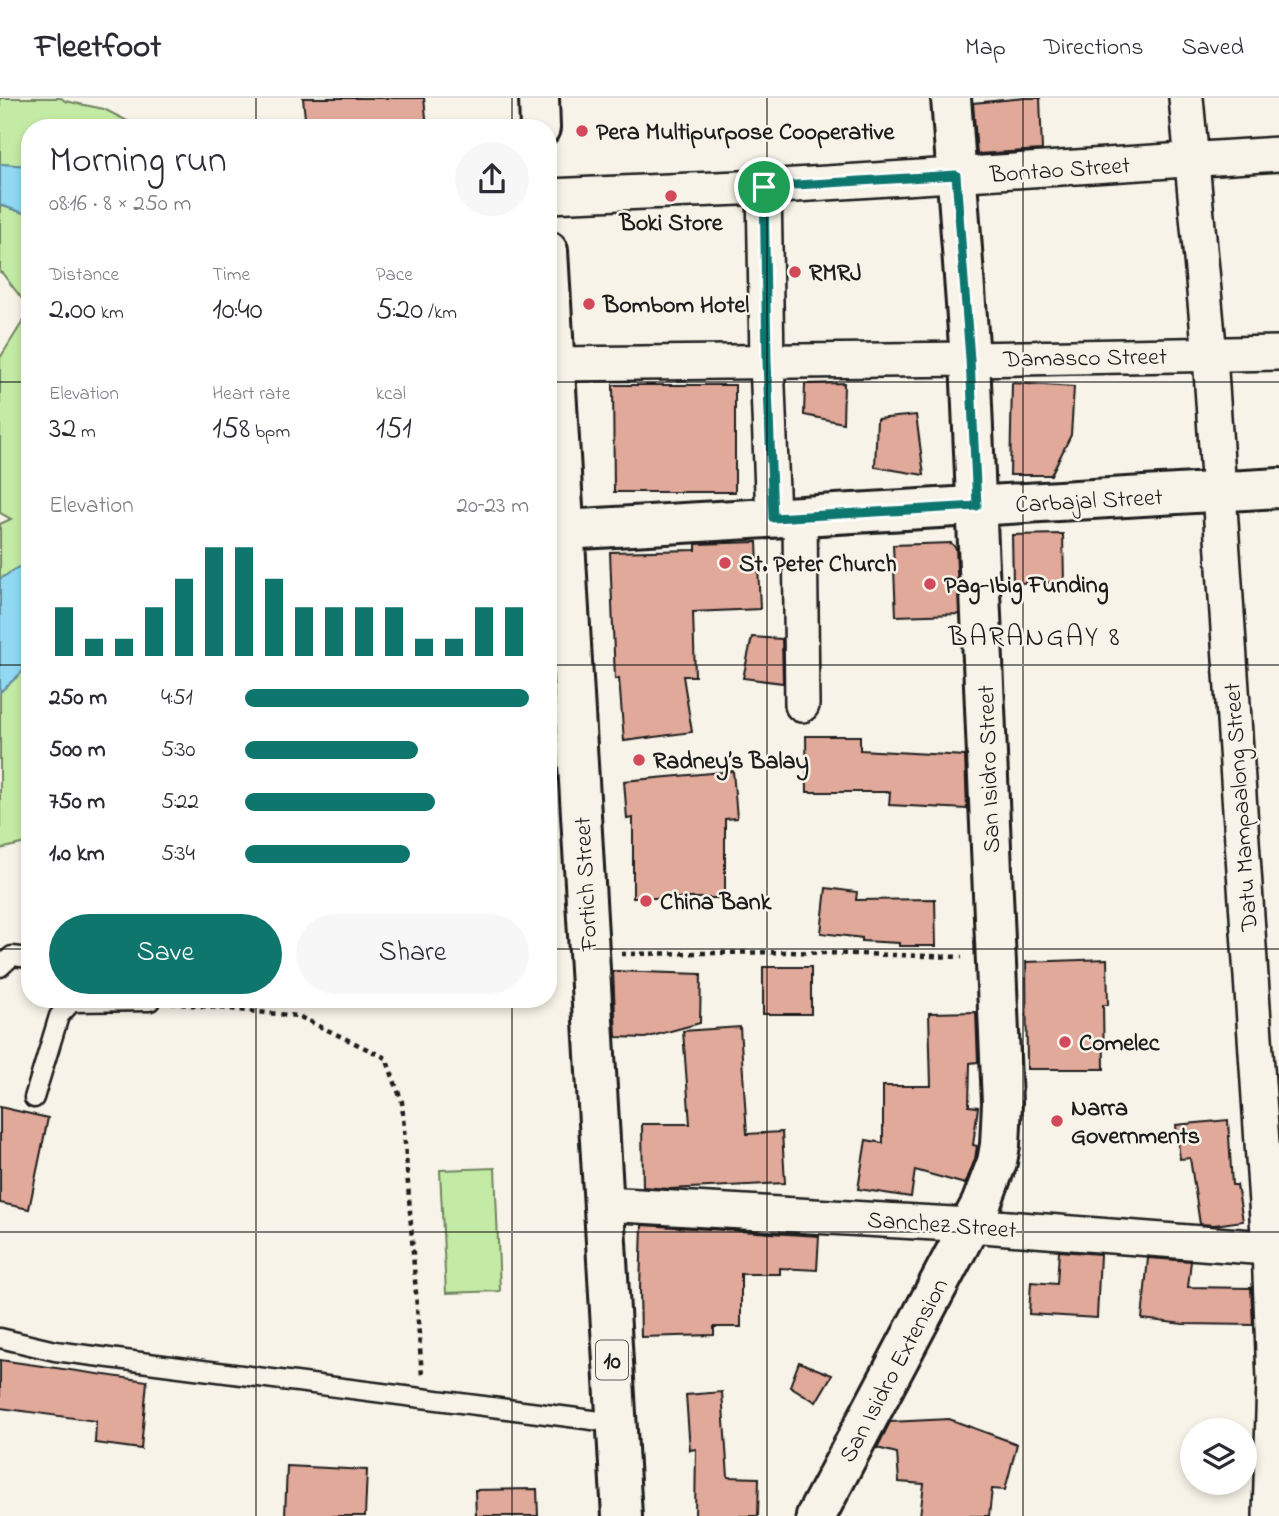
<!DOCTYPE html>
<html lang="en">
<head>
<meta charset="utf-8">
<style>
  body { margin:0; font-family:"Indie Flower",sans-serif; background:#f7f7f7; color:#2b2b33; height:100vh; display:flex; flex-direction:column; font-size:26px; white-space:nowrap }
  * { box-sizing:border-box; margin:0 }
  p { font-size:23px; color:#7c7c81 }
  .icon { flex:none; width:38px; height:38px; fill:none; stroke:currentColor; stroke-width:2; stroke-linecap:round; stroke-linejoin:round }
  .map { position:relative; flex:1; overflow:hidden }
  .drawer { position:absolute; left:21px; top:21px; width:536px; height:889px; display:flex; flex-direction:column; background:#fff; border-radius:28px; box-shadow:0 4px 10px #0003 }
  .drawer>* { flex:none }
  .controls { position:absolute; left:1180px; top:1320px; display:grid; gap:14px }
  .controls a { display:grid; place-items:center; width:77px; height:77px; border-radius:50%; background:#fff; box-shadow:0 4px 10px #0003; font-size:35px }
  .pin { position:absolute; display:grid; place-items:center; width:60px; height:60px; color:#fff; margin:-30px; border:4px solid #fff; border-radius:50%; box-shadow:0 2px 7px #0007 }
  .round { display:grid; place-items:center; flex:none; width:74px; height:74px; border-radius:37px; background:#f7f7f7 }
  .overview { display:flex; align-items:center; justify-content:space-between; height:119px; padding:0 28px }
  h1 { font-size:38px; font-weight:600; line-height:52px }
  .figures { display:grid; grid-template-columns:repeat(3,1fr); gap:10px; height:119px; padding:7px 28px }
  .figures div { display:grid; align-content:center }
  .figures b { font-size:30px; font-weight:600 }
  .figures small { font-size:19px; font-weight:400 }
  .figures p { font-size:19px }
  .chart { height:196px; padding:14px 28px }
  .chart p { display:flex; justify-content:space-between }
  .chart svg { width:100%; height:126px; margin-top:7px; stroke:#0f766e; stroke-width:6 }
  .cta { display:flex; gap:14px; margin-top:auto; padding:14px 28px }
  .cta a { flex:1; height:80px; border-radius:42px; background:#0f766e; color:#fff; font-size:28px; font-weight:600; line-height:80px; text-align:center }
  .cta a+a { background:#f7f7f7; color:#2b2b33 }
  ul { padding:0 28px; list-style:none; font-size:23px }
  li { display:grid; grid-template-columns:112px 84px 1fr; align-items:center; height:52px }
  li i { height:18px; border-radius:9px; background:#0f766e }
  header { display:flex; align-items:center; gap:42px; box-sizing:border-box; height:98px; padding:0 35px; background:#fff; border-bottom:2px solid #e1e1e2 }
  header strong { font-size:33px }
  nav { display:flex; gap:38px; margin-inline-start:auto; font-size:24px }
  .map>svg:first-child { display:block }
  .green { fill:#c4eba5; stroke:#708460; stroke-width:2 }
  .water { fill:#91d9f2; stroke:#628d9c; stroke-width:2 }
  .building { fill:#e1a99a; stroke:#1c1c1c; stroke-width:2 }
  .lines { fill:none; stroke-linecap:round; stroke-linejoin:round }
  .service-casing { stroke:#1c1c1c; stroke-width:23 }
  .minor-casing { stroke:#1c1c1c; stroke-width:38 }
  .tertiary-casing { stroke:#1c1c1c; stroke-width:44 }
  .trunk-casing { stroke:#1c1c1c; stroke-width:44 }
  .path { stroke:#1c1c1c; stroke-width:4.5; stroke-dasharray:5 5; stroke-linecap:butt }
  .service { stroke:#f7f3e8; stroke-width:18 }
  .minor { stroke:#f7f3e8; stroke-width:33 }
  .tertiary { stroke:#f7f3e8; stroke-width:38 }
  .trunk { stroke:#f7f3e8; stroke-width:38 }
  .route-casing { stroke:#fff; stroke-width:14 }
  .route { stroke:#0f766e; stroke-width:9 }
  .grid { fill:none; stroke:#1c1c1c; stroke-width:2; stroke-opacity:0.55 }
  .poi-dot { fill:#d1495b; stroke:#f7f3e8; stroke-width:2.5 }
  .labels { text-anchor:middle; stroke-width:5; stroke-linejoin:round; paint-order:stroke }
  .shield { fill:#f7f3e8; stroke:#5e5c59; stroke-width:2 }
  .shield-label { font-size:23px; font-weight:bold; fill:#1c1c1c }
  .poi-label { font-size:24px; font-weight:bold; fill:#1c1c1c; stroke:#f7f3e8; text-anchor:start }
  .street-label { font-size:24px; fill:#1c1c1c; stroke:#f7f3e8 }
  .quarter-label { font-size:28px; letter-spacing:2px; fill:#1c1c1c; stroke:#f7f3e8 }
</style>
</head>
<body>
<header>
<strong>Fleetfoot</strong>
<nav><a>Map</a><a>Directions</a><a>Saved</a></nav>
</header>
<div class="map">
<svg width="1279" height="1418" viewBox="0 0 1279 1418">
  <rect width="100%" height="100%" fill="#f7f3e8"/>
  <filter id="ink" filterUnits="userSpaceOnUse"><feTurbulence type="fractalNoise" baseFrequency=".0143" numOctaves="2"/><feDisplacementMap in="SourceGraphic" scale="14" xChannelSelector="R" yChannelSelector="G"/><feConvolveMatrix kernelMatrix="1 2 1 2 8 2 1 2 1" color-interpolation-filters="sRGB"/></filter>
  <g filter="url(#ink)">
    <!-- green -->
    <g class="green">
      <polygon points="0,0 61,0 65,3 104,11 141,30 30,30 30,68 0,66"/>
      <polygon points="0,107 30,117 30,211 2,175 0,174"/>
      <polygon points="30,212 30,462 0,481 0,426 11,421 0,415 0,260"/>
      <polygon points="30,567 30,744 0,751 0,594"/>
      <polygon points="495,1070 500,1193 446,1195 440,1072"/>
    </g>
    <!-- water -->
    <g class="water">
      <polygon points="0,66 30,68 30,117 0,107"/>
      <polygon points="30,462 30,567 0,594 0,481"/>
    </g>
    <!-- building -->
    <g class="building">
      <polygon points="303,0 424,0 427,30 306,30"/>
      <polygon points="1025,0 1040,0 1042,52 977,56 973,5"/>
      <polygon points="844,285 843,325 804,317 805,286"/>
      <polygon points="1012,285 1074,289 1071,337 1051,377 1010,377"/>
      <polygon points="613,287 735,287 735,394 614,394"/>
      <polygon points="916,317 924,377 875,369 877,321"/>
      <polygon points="1063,436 1064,484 1013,485 1012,437"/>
      <polygon points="757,444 760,511 693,514 695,578 683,578 692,634 624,643 619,580 615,581 610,454 696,452 696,446"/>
      <polygon points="951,445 956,450 959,516 896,518 893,447"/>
      <polygon points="752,539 782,541 783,585 743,580"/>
      <polygon points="806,638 860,638 860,652 965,658 967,711 889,707 890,694 807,694"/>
      <polygon points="733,673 737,720 725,721 725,800 633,800 633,720 627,721 624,683"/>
      <polygon points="826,790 857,794 856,802 935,801 936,848 899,848 899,845 862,843 862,840 821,835"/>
      <polygon points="1107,861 1108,907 1103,907 1104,971 1027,971 1026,864"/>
      <rect x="763" y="869" width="48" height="47"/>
      <polygon points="613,873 701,876 700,925 645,940 616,939"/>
      <polygon points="976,914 978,964 970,965 969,1008 978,1009 973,1047 977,1048 975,1061 965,1086 915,1072 911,1099 858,1091 866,1042 883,1045 883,988 931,988 929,915"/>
      <polygon points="740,929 747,1036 782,1034 785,1085 670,1091 643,1089 642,1026 690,1026 683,933"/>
      <polygon points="0,1009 48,1020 29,1111 0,1105"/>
      <polygon points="1228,1022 1232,1087 1237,1087 1243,1123 1214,1127 1200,1126 1190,1060 1180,1061 1176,1027"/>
      <polygon points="642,1127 819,1138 817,1172 780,1170 780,1176 741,1176 741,1229 714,1229 714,1237 641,1239 640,1191"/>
      <polygon points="1059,1153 1100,1156 1097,1220 1029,1216 1031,1184 1057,1186"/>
      <polygon points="1148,1160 1191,1163 1188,1189 1251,1190 1253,1227 1183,1226 1142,1221"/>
      <polygon points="0,1262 147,1283 141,1351 95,1345 96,1323 0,1310"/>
      <polygon points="799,1264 832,1277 816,1304 790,1288"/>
      <polygon points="722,1294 728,1379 759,1380 758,1418 695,1418 696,1351 690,1352 686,1297"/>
      <polygon points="949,1321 1017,1346 1005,1392 992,1391 989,1418 920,1418 924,1386 899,1384 897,1355 877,1350 890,1324"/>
      <polygon points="287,1368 367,1372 365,1418 285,1418"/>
      <polygon points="537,1391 538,1418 476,1418 475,1392"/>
    </g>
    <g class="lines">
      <!-- service casing -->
      <g class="service-casing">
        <g id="service">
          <polyline points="0,869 12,858 30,860"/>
          <polyline points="69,901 72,904 150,903"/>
          <polyline points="34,1000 59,918 72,904"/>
          <polyline points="0,1240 55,1253 616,1325"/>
        </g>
      </g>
      <!-- minor casing -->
      <g class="minor-casing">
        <g id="minor">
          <polyline points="1186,0 1210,258 1269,1151 1274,1281 1270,1418"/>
          <polyline points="764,89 767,263 773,420"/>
          <polyline points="548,98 764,89 1279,56"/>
          <polyline points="554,266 970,261 1279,255"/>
          <polyline points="800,419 802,607"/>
          <polyline points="604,1106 970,1127 1279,1151"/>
        </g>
      </g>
      <!-- tertiary casing -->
      <g class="tertiary-casing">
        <g id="tertiary">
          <polyline points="564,432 1279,390"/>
          <polyline points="816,1418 981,1106 997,1064 1000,1047 1002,1005 970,261 951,0"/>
        </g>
      </g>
      <!-- trunk casing -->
      <g class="trunk-casing">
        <g id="trunk">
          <polyline points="539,0 540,30"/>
          <polyline points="548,153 622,1418"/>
        </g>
      </g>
      <!-- path -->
      <g class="path">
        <polyline points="621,856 790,854 962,859"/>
        <polyline points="171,905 298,918 386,960 402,1004 422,1278"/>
      </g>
      <!-- service -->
      <use href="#service" class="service"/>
      <!-- minor -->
      <use href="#minor" class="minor"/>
      <!-- tertiary -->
      <use href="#tertiary" class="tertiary"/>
      <!-- trunk -->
      <use href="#trunk" class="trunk"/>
    </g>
  </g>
  <g class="lines" filter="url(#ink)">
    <!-- route casing -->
    <g class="route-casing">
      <polygon id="route" points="956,77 970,261 977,408 773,420 767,263 764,89"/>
    </g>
    <!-- route -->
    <use href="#route" class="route"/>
  </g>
  <!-- grid -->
  <path class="grid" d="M256 0V30M512 0V30M767 0V1418M1023 0V1418M0 284H30M548 284H1279M0 567H30M548 567H1279M0 851H30M548 851H1279M256 901V1418M512 901V1418M0 1134H1279"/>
  <!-- markers -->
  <g class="poi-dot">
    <circle cx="582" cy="33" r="7"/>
    <circle cx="671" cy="98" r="7"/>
    <circle cx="795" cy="174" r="7"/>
    <circle cx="589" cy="206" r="7"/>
    <circle cx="725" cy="465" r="7"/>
    <circle cx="930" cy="486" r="7"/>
    <circle cx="639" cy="662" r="7"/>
    <circle cx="646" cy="803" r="7"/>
    <circle cx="1065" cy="944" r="7"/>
    <circle cx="1057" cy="1023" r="7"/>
  </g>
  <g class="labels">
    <!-- shield labels -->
    <rect class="shield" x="596" y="1242.5" width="32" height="39" rx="5"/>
    <g class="shield-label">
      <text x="612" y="1270">10</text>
    </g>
    <!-- poi labels -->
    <g class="poi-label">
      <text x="596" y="41">Pera Multipurpose Cooperative</text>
      <text x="671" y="132" text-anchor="middle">Boki Store</text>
      <text x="809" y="182">RMRJ</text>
      <text x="603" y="214">Bombom Hotel</text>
      <text x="739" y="473">St. Peter Church</text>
      <text x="944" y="494">Pag-Ibig Funding</text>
      <text x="653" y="670">Radney’s Balay</text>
      <text x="660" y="811">China Bank</text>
      <text x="1079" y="952">Comelec</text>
      <text x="1071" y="1017">Narra<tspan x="1071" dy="28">Governments</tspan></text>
    </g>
    <!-- street labels -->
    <g class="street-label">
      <text transform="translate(1060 71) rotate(-4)" y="8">Bontao Street</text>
      <text transform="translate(1085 259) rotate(-1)" y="8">Damasco Street</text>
      <text transform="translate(1089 402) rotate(-3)" y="8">Carbajal Street</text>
      <text transform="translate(988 671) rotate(-92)" y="8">San Isidro Street</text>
      <text transform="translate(1240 709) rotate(-94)" y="8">Datu Mampaalong Street</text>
      <text transform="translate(585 786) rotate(-93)" y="8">Fortich Street</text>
      <text transform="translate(942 1126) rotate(4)" y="8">Sanchez Street</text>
      <text transform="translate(893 1272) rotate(-62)" y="8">San Isidro Extension</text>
    </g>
    <!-- quarter labels -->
    <g class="quarter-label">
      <text x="1035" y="547">BARANGAY 8</text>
    </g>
  </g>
</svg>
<div class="controls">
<a><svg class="icon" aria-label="layers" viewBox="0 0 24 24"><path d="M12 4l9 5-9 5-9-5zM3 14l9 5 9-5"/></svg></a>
</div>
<div class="pin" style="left:764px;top:89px;background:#1e9e55"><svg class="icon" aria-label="arrive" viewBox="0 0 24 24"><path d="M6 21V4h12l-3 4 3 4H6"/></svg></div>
<section class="drawer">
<div class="overview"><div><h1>Morning run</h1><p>08:16 · 8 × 250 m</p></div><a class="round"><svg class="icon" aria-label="share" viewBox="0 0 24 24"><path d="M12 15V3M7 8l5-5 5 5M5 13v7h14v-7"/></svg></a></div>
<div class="figures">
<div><p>Distance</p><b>2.00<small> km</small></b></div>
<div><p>Time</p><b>10:40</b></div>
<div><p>Pace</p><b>5:20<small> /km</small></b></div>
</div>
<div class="figures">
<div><p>Elevation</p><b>32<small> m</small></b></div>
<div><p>Heart rate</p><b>158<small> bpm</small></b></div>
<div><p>kcal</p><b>151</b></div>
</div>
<div class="chart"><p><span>Elevation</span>20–23 m</p>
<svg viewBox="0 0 160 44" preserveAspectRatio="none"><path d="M5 44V27M15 44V38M25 44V38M35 44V27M45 44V17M55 44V6M65 44V6M75 44V17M85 44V27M95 44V27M105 44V27M115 44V27M125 44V38M135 44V38M145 44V27M155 44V27"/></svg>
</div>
<ul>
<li><b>250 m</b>4:51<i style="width:100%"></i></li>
<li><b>500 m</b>5:30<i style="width:61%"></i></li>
<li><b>750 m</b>5:22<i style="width:67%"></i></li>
<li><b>1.0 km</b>5:34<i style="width:58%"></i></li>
</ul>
<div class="cta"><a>Save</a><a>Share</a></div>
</section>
</div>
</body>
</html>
